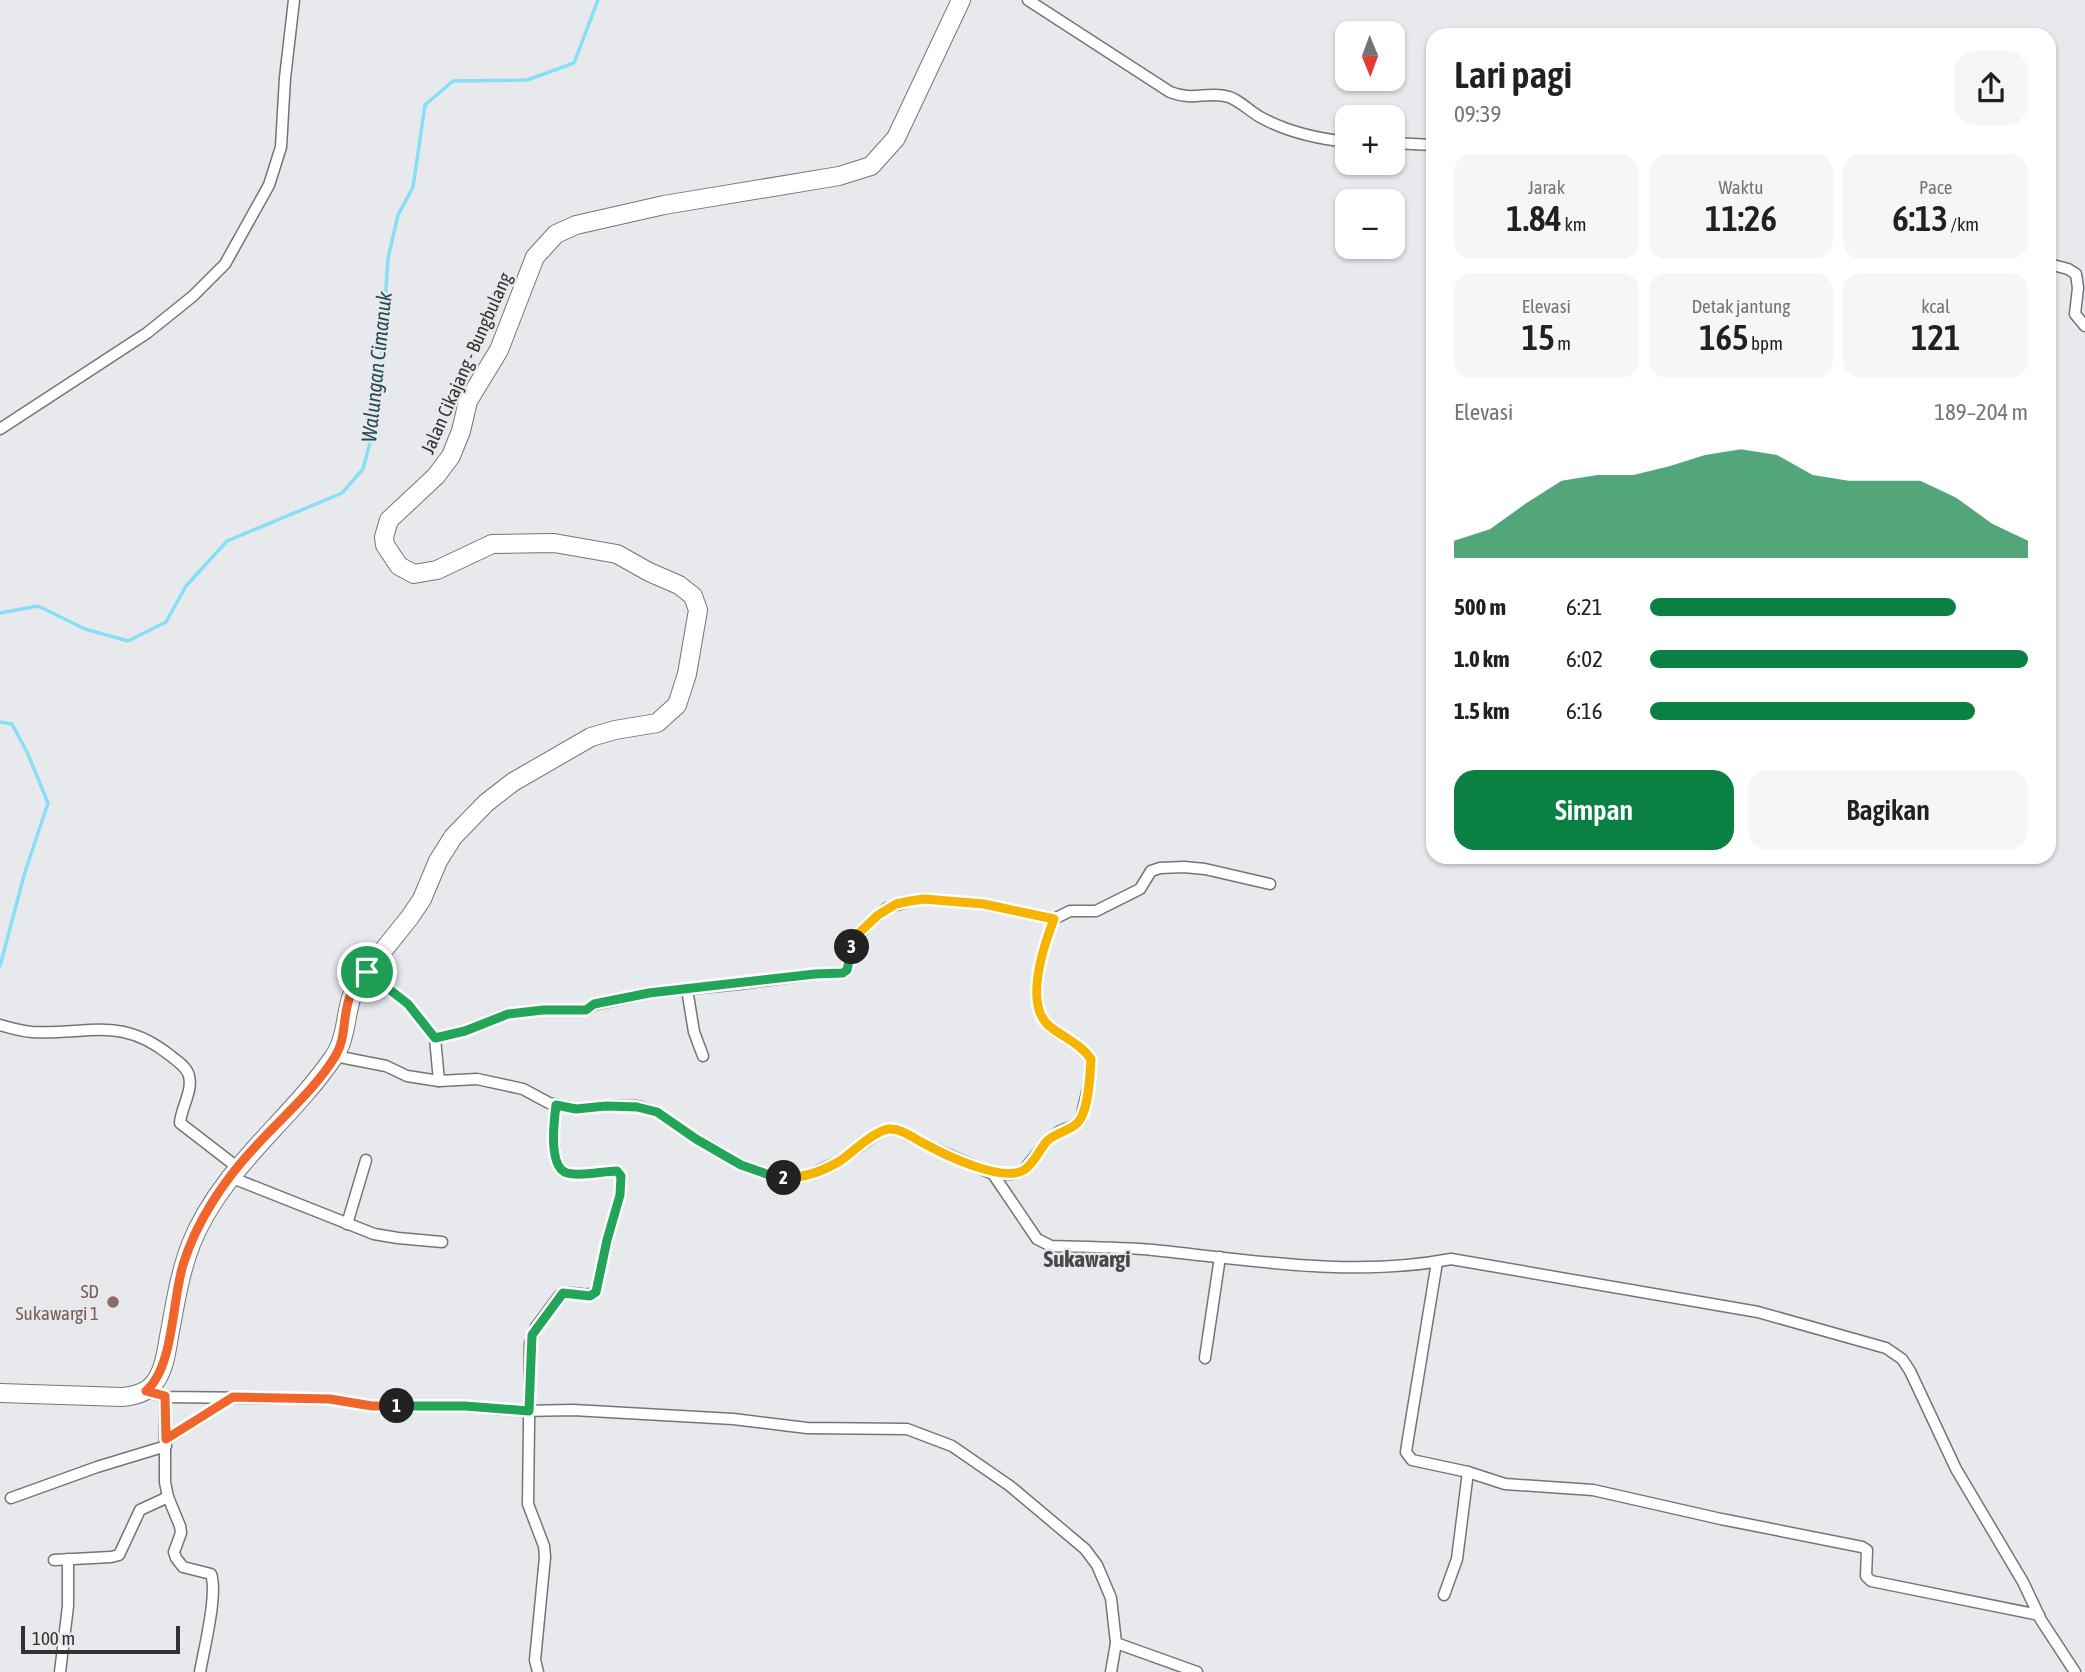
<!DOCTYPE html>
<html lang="id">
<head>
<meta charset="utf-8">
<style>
  body { margin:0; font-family:"Asap Condensed",sans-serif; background:#f6f6f6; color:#202124; height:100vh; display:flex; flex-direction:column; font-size:26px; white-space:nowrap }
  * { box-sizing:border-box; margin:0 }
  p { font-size:23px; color:#757577 }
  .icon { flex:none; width:38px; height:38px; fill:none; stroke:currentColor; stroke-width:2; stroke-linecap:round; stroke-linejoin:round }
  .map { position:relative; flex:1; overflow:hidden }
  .drawer { position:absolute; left:1426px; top:28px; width:630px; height:836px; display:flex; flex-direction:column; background:#fff; border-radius:21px; box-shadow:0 2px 5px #0004 }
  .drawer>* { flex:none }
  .needle { width:46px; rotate:179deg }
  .controls { position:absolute; left:1335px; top:21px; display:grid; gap:14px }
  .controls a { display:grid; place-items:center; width:70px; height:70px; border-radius:14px; background:#fff; box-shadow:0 2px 5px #0004; font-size:35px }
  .scale { position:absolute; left:21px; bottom:18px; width:159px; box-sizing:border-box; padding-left:7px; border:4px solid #323233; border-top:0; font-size:19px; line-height:24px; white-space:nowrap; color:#323233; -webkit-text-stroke:5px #e8e9ec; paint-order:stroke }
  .pin { position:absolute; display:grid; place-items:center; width:60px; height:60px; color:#fff; margin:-30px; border:4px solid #fff; border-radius:50%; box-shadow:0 2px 7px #0007 }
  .km { position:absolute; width:35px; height:35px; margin:-18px; border-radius:50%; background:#222; color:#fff; font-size:19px; line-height:35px; text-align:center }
  .round { display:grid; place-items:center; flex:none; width:74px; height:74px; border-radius:21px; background:#f6f6f6 }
  .head { display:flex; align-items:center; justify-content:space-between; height:119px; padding:0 28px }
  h1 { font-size:38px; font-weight:600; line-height:52px }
  .metrics { display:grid; grid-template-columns:repeat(3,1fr); gap:10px; height:119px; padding:7px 28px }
  .metrics div { display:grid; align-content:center; border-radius:18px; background:#f6f6f6; text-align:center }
  .metrics b { font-size:35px; font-weight:600 }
  .metrics small { font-size:19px; font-weight:400 }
  .metrics p { font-size:19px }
  .chart { height:196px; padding:14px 28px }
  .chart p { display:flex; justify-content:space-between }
  .chart svg { width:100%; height:126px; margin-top:7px; fill:#0b8043; opacity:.7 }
  .primary-button { display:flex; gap:14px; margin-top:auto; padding:14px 28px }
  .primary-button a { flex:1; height:80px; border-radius:21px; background:#0b8043; color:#fff; font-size:28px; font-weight:600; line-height:80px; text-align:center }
  .primary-button a+a { background:#f6f6f6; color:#202124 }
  ul { padding:0 28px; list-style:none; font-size:23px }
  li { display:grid; grid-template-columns:112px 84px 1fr; align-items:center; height:52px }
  li i { height:18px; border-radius:9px; background:#0b8043 }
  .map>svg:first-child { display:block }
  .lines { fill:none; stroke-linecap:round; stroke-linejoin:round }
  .stream { stroke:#87dff5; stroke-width:3.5 }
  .street-casing { stroke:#747577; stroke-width:13 }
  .primary-casing { stroke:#747577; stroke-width:20 }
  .street { stroke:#fff; stroke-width:10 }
  .primary { stroke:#fff; stroke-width:18 }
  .split-1-casing { stroke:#fff; stroke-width:14 }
  .split-2-casing { stroke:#fff; stroke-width:14 }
  .split-3-casing { stroke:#fff; stroke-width:14 }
  .split-4-casing { stroke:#fff; stroke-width:14 }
  .split-1 { stroke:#f0652b; stroke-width:9 }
  .split-2 { stroke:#22a559; stroke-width:9 }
  .split-3 { stroke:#f5b400; stroke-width:9 }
  .split-4 { stroke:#22a559; stroke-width:9 }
  .education-dot { fill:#8d6e63; stroke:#e8e9ec; stroke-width:2.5 }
  .labels { text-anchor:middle; stroke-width:5; stroke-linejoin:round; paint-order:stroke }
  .street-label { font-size:19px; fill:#323233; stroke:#e8e9ec }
  .education-label { font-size:19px; fill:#785e54; stroke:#e8e9ec; text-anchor:end }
  .water-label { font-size:21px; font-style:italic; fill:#234b55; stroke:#e8e9ec }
  .quarter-label { font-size:23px; font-weight:bold; fill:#47484a; stroke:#e8e9ec }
</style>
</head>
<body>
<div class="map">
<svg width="2085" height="1672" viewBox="0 0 2085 1672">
  <rect width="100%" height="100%" fill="#e8e9ec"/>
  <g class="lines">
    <!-- stream -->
    <g class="stream">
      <polyline points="0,613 38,606 85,629 128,641 166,622 186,586 227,541 342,493 363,469 371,439 381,366 388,258 398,215 413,187 425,105 453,81 527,80 574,63 598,0"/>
      <polyline points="0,722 12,724 27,752 48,803 25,872 0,966"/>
    </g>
    <!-- street casing -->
    <g class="street-casing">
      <g id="street">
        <path d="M1028 0 1170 92C1193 101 1204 92 1225 96 1238 98 1250 112 1262 118 1288 132 1319 139 1348 142"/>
        <polyline points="1393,143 1433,145"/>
        <polyline points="2049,264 2068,269 2076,274 2078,288 2075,314 2085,326"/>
        <polyline points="0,429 147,333 193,296 225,264 269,185 281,147 285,78 294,0"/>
        <polyline points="367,972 408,1004 435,1038"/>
        <polyline points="687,989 694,1032 703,1056"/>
        <path d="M0 1025C10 1028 21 1031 32 1032 89 1035 120 1015 171 1056 178 1062 187 1067 189 1076 193 1091 181 1108 180 1123L237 1167"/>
        <path d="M335 1056 386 1066 407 1076 439 1081 477 1079 523 1089 549 1103 576 1109 606 1106H637L657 1112 696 1139 741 1165 778 1178H794L811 1174 838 1162 880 1132 888 1129 898 1130 933 1148 993 1174 1037 1239 1051 1246C1085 1247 1119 1247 1153 1250 1251 1260 1353 1278 1451 1259L1758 1312 1886 1348 1902 1359 1910 1371 1956 1469 2023 1582 2041 1620 2075 1672"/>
        <polyline points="439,1081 435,1038 465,1031 507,1014 543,1010 586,1010 594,1005 649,993 739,984 815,974 843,973 847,970 853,944 866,926 887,908 910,901 924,899 984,904 1054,919 1070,911 1096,911 1140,889 1151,871 1160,868 1184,867 1205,869 1270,884"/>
        <path d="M993 1174H1012L1023 1171 1048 1140 1060 1131 1075 1125 1081 1119 1089 1084 1091 1059C1080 1043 1062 1038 1048 1025 1024 1002 1044 945 1054 919"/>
        <polyline points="230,1177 374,1234 398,1238 442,1242"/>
        <polyline points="347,1224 366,1160"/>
        <polyline points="1437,1262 1407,1445 1406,1452 1412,1460 1468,1472 1505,1484 1593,1490 1721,1519 1862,1547 1867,1550 1866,1576 1871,1581 2039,1615"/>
        <polyline points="1205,1358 1220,1257"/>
        <polyline points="146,1391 165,1397 330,1399 372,1406 465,1406 521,1411 573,1410 733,1419 807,1428 907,1429 952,1446 1010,1486 1085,1549 1097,1565 1111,1598 1116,1643 1197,1672"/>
        <path d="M165 1397V1482L168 1497 180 1526 181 1533 174 1552 176 1558 183 1567 211 1574C218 1594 204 1649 200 1672"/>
        <polyline points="167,1439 233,1397"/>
        <polyline points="11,1498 97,1467 166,1446"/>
        <polyline points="54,1560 111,1557 119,1555 140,1510 168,1497"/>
        <polyline points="1444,1595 1457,1559 1468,1472"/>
        <polyline points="60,1672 68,1606 68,1559"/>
        <path d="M538 1672 535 1660 545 1557 544 1546 528 1504 530 1344 536 1327 560 1295C572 1289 585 1299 596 1292L607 1240 620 1195 621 1176 617 1171C603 1171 581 1177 567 1173 548 1167 554 1120 556 1105"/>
        <polyline points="1111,1672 1116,1643"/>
      </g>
    </g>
    <!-- primary casing -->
    <g class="primary-casing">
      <path id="primary" d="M0 1393 122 1397C135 1396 147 1393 155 1382 166 1367 167 1345 171 1326 176 1298 181 1270 191 1244 221 1169 288 1123 333 1058 349 1036 344 1007 357 983L410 917 422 899 438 861 453 837 486 803 513 782 591 737 615 730 657 723 677 705 687 674 698 610 693 596 679 585 649 572 617 554 554 543 492 544 437 570 414 574 399 566 385 545 384 537 389 520 436 476 451 456 461 431 468 401 499 350 535 257 556 234 576 225 664 205 839 176 871 166 896 138 961 0"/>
    </g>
    <!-- street -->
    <use href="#street" class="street"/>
    <!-- primary -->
    <use href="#primary" class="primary"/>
  </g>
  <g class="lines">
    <!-- split-1 casing -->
    <g class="split-1-casing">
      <path id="split-1" d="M367 972C361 979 355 985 351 994 342 1013 347 1036 336 1055 315 1090 282 1117 255 1147 224 1180 196 1222 183 1265 172 1300 174 1367 146 1391L165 1396 166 1439 233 1397 330 1399 372 1406H397"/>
    </g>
    <!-- split-2 casing -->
    <g class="split-2-casing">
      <path id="split-2" d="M397 1406H465L529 1411 532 1335 563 1293 590 1296 596 1292 607 1240 620 1195 621 1176 617 1171C603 1171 581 1177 567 1173 548 1167 554 1121 556 1105L576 1109 606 1106 637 1107 657 1112 696 1139 741 1165 778 1178H784"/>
    </g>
    <!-- split-3 casing -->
    <g class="split-3-casing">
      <path id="split-3" d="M784 1178C803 1178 823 1171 840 1161 853 1152 874 1131 889 1129 901 1128 913 1138 923 1143 945 1155 1002 1183 1024 1170 1034 1164 1039 1150 1047 1141 1055 1133 1066 1132 1075 1125 1089 1116 1090 1075 1091 1059 1080 1043 1062 1037 1048 1025 1024 1002 1044 945 1054 919L984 904 924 899 910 901 896 904 878 915 858 934 852 947"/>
    </g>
    <!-- split-4 casing -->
    <g class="split-4-casing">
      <polyline id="split-4" points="367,972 408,1004 435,1038 465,1031 508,1014 543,1010 586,1010 594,1004 649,993 815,974 843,973 847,970 852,947"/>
    </g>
    <!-- split-1 -->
    <use href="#split-1" class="split-1"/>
    <!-- split-2 -->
    <use href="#split-2" class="split-2"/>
    <!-- split-3 -->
    <use href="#split-3" class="split-3"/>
    <!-- split-4 -->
    <use href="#split-4" class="split-4"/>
  </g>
  <!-- markers -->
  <circle class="education-dot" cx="113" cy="1302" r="7"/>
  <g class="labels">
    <!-- street labels -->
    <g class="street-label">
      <text transform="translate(466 363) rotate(-66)" y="7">Jalan Cikajang - Bungbulang</text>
    </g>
    <!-- education labels -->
    <g class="education-label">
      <text x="99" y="1298">SD<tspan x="99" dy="22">Sukawargi 1</tspan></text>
    </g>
    <!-- water labels -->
    <g class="water-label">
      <text transform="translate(377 367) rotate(-84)" y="7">Walungan Cimanuk</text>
    </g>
    <!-- quarter labels -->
    <g class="quarter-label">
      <text x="1087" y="1267">Sukawargi</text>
    </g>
  </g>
</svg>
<div class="controls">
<a><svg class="needle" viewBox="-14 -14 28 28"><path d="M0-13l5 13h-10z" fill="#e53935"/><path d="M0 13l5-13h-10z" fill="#757577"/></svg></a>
<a>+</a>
<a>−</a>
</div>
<div class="scale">100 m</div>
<div class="pin" style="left:367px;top:972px;background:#1e9e55"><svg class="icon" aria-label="arrive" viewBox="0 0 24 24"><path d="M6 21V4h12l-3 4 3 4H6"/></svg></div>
<b class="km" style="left:397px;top:1406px">1</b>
<b class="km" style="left:784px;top:1178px">2</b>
<b class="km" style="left:852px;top:947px">3</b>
<section class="drawer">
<div class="head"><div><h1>Lari pagi</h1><p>09:39</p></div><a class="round"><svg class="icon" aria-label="share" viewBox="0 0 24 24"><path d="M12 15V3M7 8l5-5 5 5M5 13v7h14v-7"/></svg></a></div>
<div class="metrics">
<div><p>Jarak</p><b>1.84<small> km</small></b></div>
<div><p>Waktu</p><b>11:26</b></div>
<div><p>Pace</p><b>6:13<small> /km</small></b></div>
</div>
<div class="metrics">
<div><p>Elevasi</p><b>15<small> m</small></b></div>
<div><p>Detak jantung</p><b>165<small> bpm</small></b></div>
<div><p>kcal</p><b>121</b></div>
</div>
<div class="chart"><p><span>Elevasi</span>189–204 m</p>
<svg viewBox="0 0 160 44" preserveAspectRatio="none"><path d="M0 44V38L10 34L20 25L30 17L40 15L50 15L60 12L70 8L80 6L90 8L100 15L110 17L120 17L130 17L140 23L150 32L160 38V44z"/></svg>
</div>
<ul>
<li><b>500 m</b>6:21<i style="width:81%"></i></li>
<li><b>1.0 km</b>6:02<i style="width:100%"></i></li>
<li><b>1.5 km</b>6:16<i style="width:86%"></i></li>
</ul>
<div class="primary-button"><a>Simpan</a><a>Bagikan</a></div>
</section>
</div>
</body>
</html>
